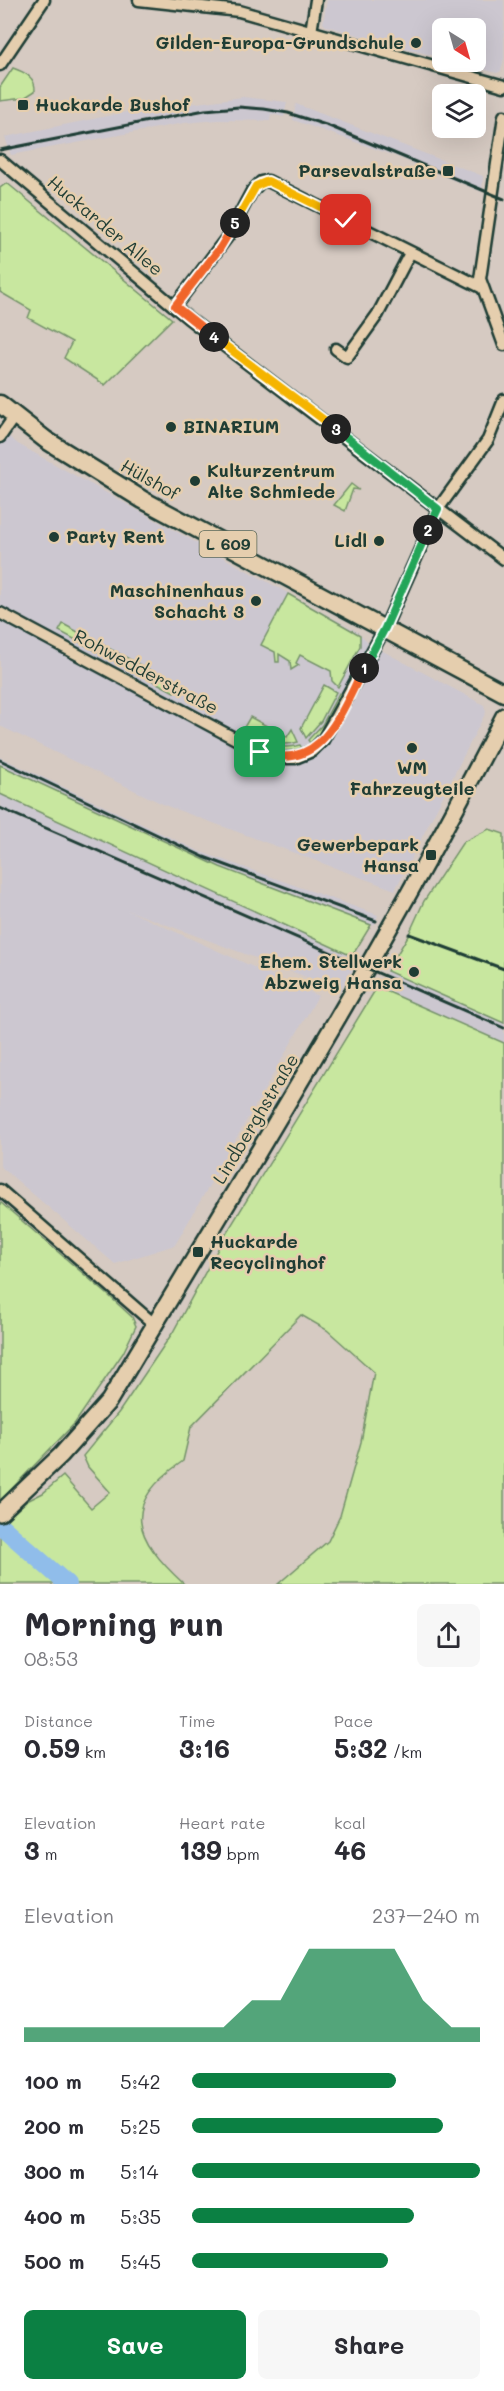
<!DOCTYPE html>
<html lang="en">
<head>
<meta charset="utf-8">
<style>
  body { margin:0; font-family:Mali,sans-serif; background:#f7f7f7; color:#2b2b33; height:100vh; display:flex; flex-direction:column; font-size:22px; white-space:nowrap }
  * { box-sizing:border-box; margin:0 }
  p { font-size:20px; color:#7c7c81 }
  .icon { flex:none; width:33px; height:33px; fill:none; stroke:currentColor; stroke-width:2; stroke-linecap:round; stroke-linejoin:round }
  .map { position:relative; height:1584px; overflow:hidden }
  .panel { display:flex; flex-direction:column; background:#fff; flex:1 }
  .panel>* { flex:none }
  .needle { width:39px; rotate:143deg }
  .controls { position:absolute; left:432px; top:18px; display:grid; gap:12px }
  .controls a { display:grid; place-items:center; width:54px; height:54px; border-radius:9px; background:#fff; box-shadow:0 6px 24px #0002; font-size:30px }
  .pin { position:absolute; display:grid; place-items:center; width:51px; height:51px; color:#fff; margin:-26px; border-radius:12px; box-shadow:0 3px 9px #0006 }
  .km { position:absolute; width:30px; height:30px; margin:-15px; border-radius:50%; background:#222; color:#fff; font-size:16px; line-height:30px; text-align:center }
  .round { display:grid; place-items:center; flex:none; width:63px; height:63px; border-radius:9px; background:#f7f7f7 }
  .head { display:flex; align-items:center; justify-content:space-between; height:102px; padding:0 24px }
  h1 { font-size:33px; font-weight:700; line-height:45px }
  .stats { display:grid; grid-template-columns:repeat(3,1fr); gap:9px; height:102px; padding:6px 24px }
  .stats div { display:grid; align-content:center }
  .stats b { font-size:26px; font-weight:700 }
  .stats small { font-size:16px; font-weight:400 }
  .stats p { font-size:16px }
  .chart { height:168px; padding:12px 24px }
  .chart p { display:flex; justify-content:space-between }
  .chart svg { width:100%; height:108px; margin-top:6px; fill:#0b8043; opacity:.7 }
  .button { display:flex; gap:12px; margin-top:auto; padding:12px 24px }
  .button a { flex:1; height:69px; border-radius:9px; background:#0b8043; color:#fff; font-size:24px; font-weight:700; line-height:69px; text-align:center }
  .button a+a { background:#f7f7f7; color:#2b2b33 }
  ul { padding:0 24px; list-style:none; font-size:20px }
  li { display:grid; grid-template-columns:96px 72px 1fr; align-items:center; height:45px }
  li i { height:15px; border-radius:8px; background:#0b8043 }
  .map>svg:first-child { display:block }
  .built { fill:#ccc7d0 }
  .green { fill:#c8e79f; stroke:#74926a; stroke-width:1.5 }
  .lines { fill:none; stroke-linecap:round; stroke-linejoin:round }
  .river { stroke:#90bdea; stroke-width:18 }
  .minor-casing { stroke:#1f3d34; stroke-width:15 }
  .secondary-casing { stroke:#1f3d34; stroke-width:20 }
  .primary-casing { stroke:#1f3d34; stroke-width:21 }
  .minor { stroke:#e5ceae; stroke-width:10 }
  .secondary { stroke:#e5ceae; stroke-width:15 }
  .primary { stroke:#e5ceae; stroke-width:16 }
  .rail { stroke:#1f3d34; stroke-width:3 }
  .split-1-casing { stroke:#fff; stroke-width:12 }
  .split-2-casing { stroke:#fff; stroke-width:12 }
  .split-3-casing { stroke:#fff; stroke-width:12 }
  .split-4-casing { stroke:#fff; stroke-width:12 }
  .split-5-casing { stroke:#fff; stroke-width:12 }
  .split-6-casing { stroke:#fff; stroke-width:12 }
  .split-1 { stroke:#f0652b; stroke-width:8 }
  .split-2 { stroke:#22a559; stroke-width:8 }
  .split-3 { stroke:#22a559; stroke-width:8 }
  .split-4 { stroke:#f5b400; stroke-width:8 }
  .split-5 { stroke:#f0652b; stroke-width:8 }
  .split-6 { stroke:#f5b400; stroke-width:8 }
  .poi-dot { fill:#1f3d34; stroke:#e5ceae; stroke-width:2 }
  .labels { text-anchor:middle; stroke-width:5; stroke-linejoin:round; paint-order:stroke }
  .shield { fill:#e5ceae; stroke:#5a6859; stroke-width:1.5 }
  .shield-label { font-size:16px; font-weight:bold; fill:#1f3d34 }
  .poi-label { font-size:18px; font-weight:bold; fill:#1f3d34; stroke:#e5ceae; text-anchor:end }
  .street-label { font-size:18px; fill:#1f3d34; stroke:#e5ceae }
</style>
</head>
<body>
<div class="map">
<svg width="504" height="1584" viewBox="0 0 504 1584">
  <rect width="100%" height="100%" fill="#d6cac2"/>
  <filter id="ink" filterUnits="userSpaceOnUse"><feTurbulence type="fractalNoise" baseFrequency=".0167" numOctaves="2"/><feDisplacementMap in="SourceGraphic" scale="12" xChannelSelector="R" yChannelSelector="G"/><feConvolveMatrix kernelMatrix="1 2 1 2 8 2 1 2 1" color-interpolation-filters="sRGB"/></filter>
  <g filter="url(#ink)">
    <!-- built -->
    <g class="built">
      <polygon points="327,0 504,0 504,59 501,71 497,73 454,62 476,62 476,28 442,28 442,58 326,26 323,23"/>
      <polygon points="243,97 287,102 284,117 271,114 270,121 218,120 184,123 11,155 5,137 127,112"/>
      <polygon points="296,104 483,176 482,192 395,156 293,120"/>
      <polygon points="0,429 18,444 358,632 370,644 392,656 484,705 486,712 395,890 167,806 0,726"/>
      <polygon points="0,757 201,852 378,915 375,924 371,925 220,867 150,837 0,765"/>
      <polygon points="0,794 358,959 351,973 349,972 341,990 127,910 318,996 175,1245 115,1264 0,1166"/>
      <polygon points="387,971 504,1023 504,1043 377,987"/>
    </g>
    <!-- green -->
    <g class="green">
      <path d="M13 68C24 72 36 77 35 91L24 98 0 101V87Z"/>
      <polygon points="7,183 172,319 105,385 64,358 72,342 28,318 31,310 0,292 0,188"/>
      <polygon points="351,484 359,490 353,489 345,511 334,505"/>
      <polygon points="288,594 360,635 360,646 338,687 332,681 331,671 300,655 296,663 299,665 291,670 290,661 279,654 279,662 276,662 275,652 261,645"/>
      <polygon points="63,624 178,685 174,692 59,631"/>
      <polygon points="324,685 336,692 321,721 306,738 301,728"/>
      <polygon points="339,693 342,695 324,728 310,743 308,740 322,725"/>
      <path d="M250 717 287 737 292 729 298 742C278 748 260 739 243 729Z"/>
      <path d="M242 732C260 742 278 751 300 745L302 748C279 756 260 745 240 734Z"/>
      <polygon points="0,765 220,867 371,925 352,956 0,794"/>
      <polygon points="489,829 504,834 504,1023 387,971 408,936 424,901 463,842"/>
      <path d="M377 987 504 1043V1584H278L328 1541 340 1516 361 1442 374 1372 327 1330 301 1315 191 1427 183 1461C120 1505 133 1537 184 1584H0V1525L27 1501 43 1493 63 1476 91 1508 110 1492 88 1467 83 1456 119 1412 173 1332 226 1234Z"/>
      <polygon points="0,1202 107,1294 132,1317 136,1326 123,1353 75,1423 0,1501"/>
    </g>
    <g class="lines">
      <!-- river -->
      <polyline class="river" points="0,1525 67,1584"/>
      <!-- minor casing -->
      <g class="minor-casing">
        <g id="minor">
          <polyline points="139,0 239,11 504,86"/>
          <polyline points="311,32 316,0"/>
          <polyline points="0,65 44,0"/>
          <polyline points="504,116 480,279 504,345"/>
          <polyline points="0,160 188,318 504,559"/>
          <polyline points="175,306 228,236 252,191 261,182 268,181 481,287"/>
          <polyline points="336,349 347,357 378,314 410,253"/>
          <polyline points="0,437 14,417"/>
          <polyline points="0,613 260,752 275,758 295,758 312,751 323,740 385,628 438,509 488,440 504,400"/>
          <polyline points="0,1190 154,1324"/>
        </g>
      </g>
      <!-- secondary casing -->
      <g class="secondary-casing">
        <path id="secondary" d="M0 1513 61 1455 109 1401C244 1174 384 951 504 716"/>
      </g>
      <!-- primary casing -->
      <g class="primary-casing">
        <polyline id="primary" points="0,404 46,440 143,500 504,693"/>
      </g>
      <!-- minor -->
      <use href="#minor" class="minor"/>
      <!-- secondary -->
      <use href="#secondary" class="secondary"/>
      <!-- primary -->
      <use href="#primary" class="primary"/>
      <!-- rail -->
      <g class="rail">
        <polyline points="0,150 205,110 239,107 264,109 288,113 329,126 504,199"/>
        <polyline points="0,760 204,857 376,921"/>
        <polyline points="0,808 504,1028"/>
        <polyline points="409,934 504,969"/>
      </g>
    </g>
  </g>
  <g class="lines" filter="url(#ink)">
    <!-- split-1 casing -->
    <g class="split-1-casing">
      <path id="split-1" d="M260 752C322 774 340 713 364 668"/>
    </g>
    <!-- split-2 casing -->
    <g class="split-2-casing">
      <polyline id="split-2" points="364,668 385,628 428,530"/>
    </g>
    <!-- split-3 casing -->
    <g class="split-3-casing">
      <polyline id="split-3" points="336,429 438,509 428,530"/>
    </g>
    <!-- split-4 casing -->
    <g class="split-4-casing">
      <polyline id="split-4" points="214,337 336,429"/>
    </g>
    <!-- split-5 casing -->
    <g class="split-5-casing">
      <polyline id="split-5" points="214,337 175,306 220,248 235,223"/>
    </g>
    <!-- split-6 casing -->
    <g class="split-6-casing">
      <polyline id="split-6" points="235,223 256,186 268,181 346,220"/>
    </g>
    <!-- split-1 -->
    <use href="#split-1" class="split-1"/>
    <!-- split-2 -->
    <use href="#split-2" class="split-2"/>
    <!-- split-3 -->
    <use href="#split-3" class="split-3"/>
    <!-- split-4 -->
    <use href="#split-4" class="split-4"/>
    <!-- split-5 -->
    <use href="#split-5" class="split-5"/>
    <!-- split-6 -->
    <use href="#split-6" class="split-6"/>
  </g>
  <!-- markers -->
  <g class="poi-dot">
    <circle cx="416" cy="43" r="6"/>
    <rect x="17" y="99" width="12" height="12" rx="3"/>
    <rect x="442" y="165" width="12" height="12" rx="3"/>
    <circle cx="171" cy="427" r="6"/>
    <circle cx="195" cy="481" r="6"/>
    <circle cx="54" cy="537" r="6"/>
    <circle cx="379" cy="541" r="6"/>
    <circle cx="256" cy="601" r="6"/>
    <circle cx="412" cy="748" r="6"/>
    <rect x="425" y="849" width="12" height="12" rx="3"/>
    <circle cx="414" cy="972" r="6"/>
    <rect x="192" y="1246" width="12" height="12" rx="3"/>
  </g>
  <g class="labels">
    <!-- shield labels -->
    <rect class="shield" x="199.5" y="531" width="57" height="26" rx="4.5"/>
    <g class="shield-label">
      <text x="228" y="550">L 609</text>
    </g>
    <!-- poi labels -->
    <g class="poi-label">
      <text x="404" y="49">Gilden-Europa-Grundschule</text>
      <text x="35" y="111" text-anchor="start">Huckarde Bushof</text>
      <text x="436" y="177">Parsevalstraße</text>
      <text x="183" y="433" text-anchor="start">BINARIUM</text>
      <text x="207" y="477" text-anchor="start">Kulturzentrum<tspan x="207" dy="21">Alte Schmiede</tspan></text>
      <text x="66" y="543" text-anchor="start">Party Rent</text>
      <text x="367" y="547">Lidl</text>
      <text x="244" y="597">Maschinenhaus<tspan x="244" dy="21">Schacht 3</tspan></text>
      <text x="412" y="774" text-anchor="middle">WM<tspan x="412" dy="21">Fahrzeugteile</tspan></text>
      <text x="419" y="851">Gewerbepark<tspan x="419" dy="21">Hansa</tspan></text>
      <text x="402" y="968">Ehem. Stellwerk<tspan x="402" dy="21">Abzweig Hansa</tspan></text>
      <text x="210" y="1248" text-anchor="start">Huckarde<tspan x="210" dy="21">Recyclinghof</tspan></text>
    </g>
    <!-- street labels -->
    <g class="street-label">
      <text transform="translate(105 226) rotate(40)" y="6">Huckarder Allee</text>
      <text transform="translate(150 480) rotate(29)" y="6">Hülshof</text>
      <text transform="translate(146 672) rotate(28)" y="6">Rohwedderstraße</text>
      <text transform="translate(256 1119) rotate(-59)" y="6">Lindberghstraße</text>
    </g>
  </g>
</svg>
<div class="controls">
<a><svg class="needle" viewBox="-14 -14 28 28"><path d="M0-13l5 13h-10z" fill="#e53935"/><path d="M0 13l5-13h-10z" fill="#7c7c81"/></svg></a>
<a><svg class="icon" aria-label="layers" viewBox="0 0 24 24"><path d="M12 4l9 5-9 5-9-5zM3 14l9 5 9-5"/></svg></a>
</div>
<div class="pin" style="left:260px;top:752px;background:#1e9e55"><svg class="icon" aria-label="arrive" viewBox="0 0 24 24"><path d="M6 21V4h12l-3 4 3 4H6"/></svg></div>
<div class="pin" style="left:346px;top:220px;background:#d93025"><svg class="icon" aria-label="check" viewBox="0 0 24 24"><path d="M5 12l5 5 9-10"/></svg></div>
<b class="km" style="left:364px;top:668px">1</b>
<b class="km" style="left:428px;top:530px">2</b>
<b class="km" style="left:336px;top:429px">3</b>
<b class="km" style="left:214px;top:337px">4</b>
<b class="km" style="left:235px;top:223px">5</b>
</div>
<section class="panel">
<div class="head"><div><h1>Morning run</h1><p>08:53</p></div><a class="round"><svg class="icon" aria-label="share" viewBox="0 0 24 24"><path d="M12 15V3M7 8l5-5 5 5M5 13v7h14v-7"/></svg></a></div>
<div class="stats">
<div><p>Distance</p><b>0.59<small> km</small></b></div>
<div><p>Time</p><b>3:16</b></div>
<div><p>Pace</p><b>5:32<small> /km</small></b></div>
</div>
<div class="stats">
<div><p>Elevation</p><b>3<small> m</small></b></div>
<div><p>Heart rate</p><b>139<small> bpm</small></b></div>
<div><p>kcal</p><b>46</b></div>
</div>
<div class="chart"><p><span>Elevation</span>237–240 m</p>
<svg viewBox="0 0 160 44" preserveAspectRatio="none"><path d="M0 44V38L10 38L20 38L30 38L40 38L50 38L60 38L70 38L80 27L90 27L100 6L110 6L120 6L130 6L140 27L150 38L160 38V44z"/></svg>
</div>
<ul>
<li><b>100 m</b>5:42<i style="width:71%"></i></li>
<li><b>200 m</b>5:25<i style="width:87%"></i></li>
<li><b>300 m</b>5:14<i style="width:100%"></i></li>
<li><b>400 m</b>5:35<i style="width:77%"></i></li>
<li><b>500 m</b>5:45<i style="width:68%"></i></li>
</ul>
<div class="button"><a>Save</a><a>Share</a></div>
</section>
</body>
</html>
